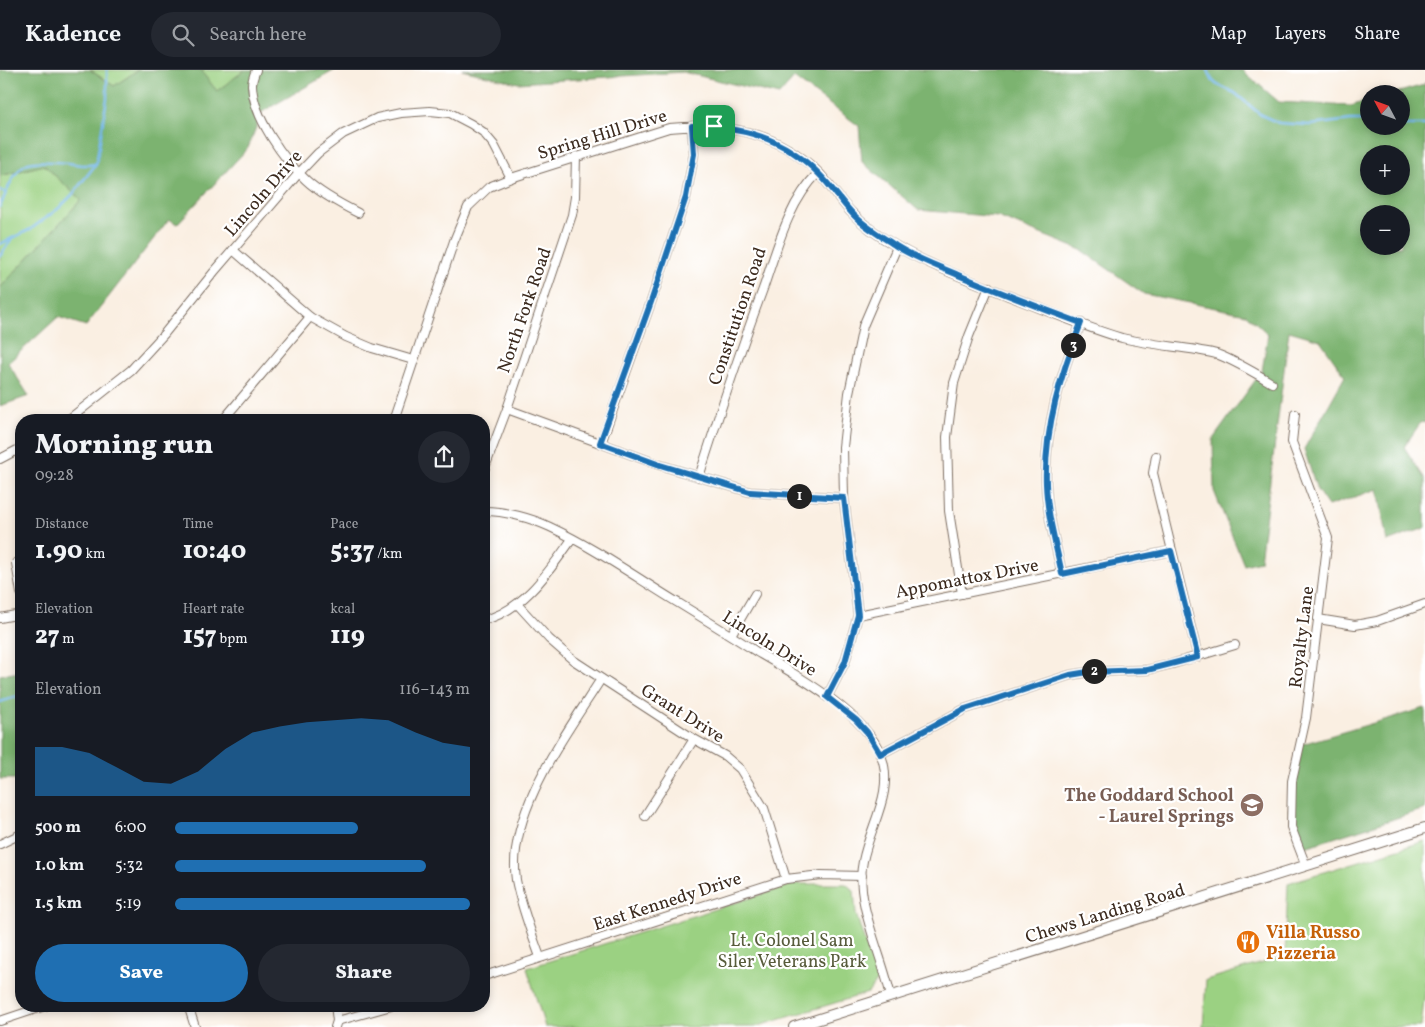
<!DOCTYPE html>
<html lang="en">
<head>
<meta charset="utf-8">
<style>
  body { margin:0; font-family:Vollkorn,serif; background:#242831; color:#f1f3f6; height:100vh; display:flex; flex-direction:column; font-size:19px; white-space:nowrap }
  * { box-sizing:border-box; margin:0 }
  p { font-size:16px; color:#9ea1a6 }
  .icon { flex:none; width:28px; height:28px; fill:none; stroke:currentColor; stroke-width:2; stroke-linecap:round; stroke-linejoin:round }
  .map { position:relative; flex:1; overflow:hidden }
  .drawer { position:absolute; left:15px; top:344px; width:475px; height:598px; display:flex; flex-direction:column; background:#171b24; border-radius:20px; box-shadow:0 2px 8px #0003 }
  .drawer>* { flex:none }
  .needle { width:32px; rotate:311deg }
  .fabs { position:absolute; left:1360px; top:15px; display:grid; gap:10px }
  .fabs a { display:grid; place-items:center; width:50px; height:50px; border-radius:50%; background:#171b24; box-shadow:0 2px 8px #0003; font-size:25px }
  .pin { position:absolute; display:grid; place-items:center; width:42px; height:42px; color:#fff; margin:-21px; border-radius:10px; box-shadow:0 2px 8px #0006 }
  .km { position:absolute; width:25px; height:25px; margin:-12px; border-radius:50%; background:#222; color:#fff; font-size:14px; line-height:25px; text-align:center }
  .round { display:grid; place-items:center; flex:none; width:52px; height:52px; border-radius:26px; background:#242831 }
  .head { display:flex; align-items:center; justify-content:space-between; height:85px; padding:0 20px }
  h1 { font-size:28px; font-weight:800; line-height:38px }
  .figures { display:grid; grid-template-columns:repeat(3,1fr); gap:8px; height:85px; padding:5px 20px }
  .figures div { display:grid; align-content:center }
  .figures b { font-size:25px; font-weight:800 }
  .figures small { font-size:14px; font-weight:400 }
  .figures p { font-size:14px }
  .chart { height:140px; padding:10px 20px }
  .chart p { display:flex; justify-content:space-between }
  .chart svg { width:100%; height:90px; margin-top:5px; fill:#1f6fb2; opacity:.7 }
  .button { display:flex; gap:10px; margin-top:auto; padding:10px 20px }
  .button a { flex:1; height:58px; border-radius:30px; background:#1f6fb2; color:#fff; font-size:20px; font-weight:800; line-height:58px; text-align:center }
  .button a+a { background:#242831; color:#f1f3f6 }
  ul { padding:0 20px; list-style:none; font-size:16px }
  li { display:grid; grid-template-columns:80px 60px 1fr; align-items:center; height:38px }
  li i { height:12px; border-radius:6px; background:#1f6fb2 }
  header { display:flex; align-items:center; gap:30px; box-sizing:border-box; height:70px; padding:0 25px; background:#171b24; border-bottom:1px solid #363941 }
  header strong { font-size:24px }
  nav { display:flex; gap:28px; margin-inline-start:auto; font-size:18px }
  .search { width:350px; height:45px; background:#242831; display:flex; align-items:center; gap:12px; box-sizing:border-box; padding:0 18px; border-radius:28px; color:#9ea1a6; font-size:19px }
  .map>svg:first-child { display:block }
  .green { fill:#9bd182; stroke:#6b7e50 }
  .forest { fill:#7cb370; stroke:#5c6e47; fill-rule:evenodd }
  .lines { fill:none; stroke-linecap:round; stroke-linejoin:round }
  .stream { stroke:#76b8eb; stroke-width:2.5 }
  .minor-casing { stroke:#7e6f63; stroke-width:10 }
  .secondary-casing { stroke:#7e6f63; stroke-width:12 }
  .minor { stroke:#fff; stroke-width:8 }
  .secondary { stroke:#fff; stroke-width:10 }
  .route-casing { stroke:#fff; stroke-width:10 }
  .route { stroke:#1f6fb2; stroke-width:6 }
  .labels { text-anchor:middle; stroke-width:4.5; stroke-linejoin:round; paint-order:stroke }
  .street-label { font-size:18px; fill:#3b2a1e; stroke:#fff }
  .education-label { font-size:18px; font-weight:bold; fill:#785e54; stroke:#fff; text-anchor:end }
  .food-label { font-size:18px; font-weight:bold; fill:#c56008; stroke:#fff; text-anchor:start }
  .park-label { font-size:18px; fill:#585c3c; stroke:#fff }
</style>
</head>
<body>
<header>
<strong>Kadence</strong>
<div class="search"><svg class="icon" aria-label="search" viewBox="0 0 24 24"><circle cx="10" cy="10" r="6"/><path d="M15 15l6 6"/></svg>Search here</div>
<nav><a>Map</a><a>Layers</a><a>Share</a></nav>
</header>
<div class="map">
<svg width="1425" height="957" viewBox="0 0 1425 957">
  <rect width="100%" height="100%" fill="#fff"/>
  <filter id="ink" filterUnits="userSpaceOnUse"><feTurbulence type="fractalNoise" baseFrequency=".02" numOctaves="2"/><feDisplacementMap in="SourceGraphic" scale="10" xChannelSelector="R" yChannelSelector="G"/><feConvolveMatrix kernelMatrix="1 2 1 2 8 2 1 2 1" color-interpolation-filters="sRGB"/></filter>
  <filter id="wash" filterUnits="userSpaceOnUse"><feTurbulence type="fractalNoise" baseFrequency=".0096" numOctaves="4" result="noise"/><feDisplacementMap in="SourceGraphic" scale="20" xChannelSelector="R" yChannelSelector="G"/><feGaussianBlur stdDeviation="1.12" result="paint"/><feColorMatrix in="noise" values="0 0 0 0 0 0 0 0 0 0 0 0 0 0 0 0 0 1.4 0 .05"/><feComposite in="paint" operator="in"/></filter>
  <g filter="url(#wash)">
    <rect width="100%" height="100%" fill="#faefe2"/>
    <!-- green -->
    <g class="green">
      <polygon points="90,0 138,0 114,16"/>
      <polygon points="202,0 245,0 217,21 204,5"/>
      <polygon points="44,95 81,130 0,218 0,106"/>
      <polygon points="1425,771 1425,921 1421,957 1203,957 1206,910 1285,886 1288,813"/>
      <polygon points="795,814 846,814 854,821 856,844 877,911 868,923 755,957 545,957 527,898"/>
    </g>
    <!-- forest -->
    <g class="forest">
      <polygon points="0,0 90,0 114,16 138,0 202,0 204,5 217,21 245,0 335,0 262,42 248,78 177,154 169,149 86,256 58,247 8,293 29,326 0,336 0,218 81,130 44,95 0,106"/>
      <path d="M462 0H1242L1279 32 1351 36 1369 30V56H1401V24H1392L1424 15 1425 12V353L1421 352 1404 377 1425 409V458L1387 472 1378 419 1328 436 1317 420 1304 379 1345 306 1320 270 1289 261 1260 491 1244 495 1214 421 1213 369 1262 301 1268 264 1246 244 1144 224 1081 180 998 147 918 140 862 92 859 56 794 8 779 25 683 2 518 13ZM1369 84H1401V116H1369ZM1369 144H1401V176H1369Z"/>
      <polygon points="21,602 21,709 0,709 0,605"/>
      <polygon points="1425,638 1425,739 1302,778 1290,740 1302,674"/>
    </g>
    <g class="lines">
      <!-- stream -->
      <g class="stream">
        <polyline points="1208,0 1212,10 1216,14 1235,23 1261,45 1279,53 1310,55 1351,50 1369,50"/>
        <polyline points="1401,55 1425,55"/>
        <polyline points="0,120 6,123"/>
        <path d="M0 137C5 125 14 100 26 94 33 90 59 92 68 93 78 94 85 97 95 94"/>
        <polyline points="0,174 31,159 59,138 72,125 96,94 107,28 107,0"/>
        <polyline points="0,186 11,170"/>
        <polyline points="0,632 21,625"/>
      </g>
    </g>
  </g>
  <g filter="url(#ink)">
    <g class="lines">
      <!-- minor casing -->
      <g class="minor-casing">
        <g id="minor">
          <path d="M256 0C254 5 252 10 252 15 253 47 284 90 306 110 321 124 340 134 358 143"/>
          <polyline points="233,180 310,247 346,267 372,278 413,290"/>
          <polyline points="507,339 660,395 750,422 844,428"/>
          <polyline points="1295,344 1292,372 1328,468 1306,648 1292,711 1291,757 1306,796"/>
          <polyline points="68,350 131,300 164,264 214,202 299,103 318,83 343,64 377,48 401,43 430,41 450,43 471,54 483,62 494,75 511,108"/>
          <polyline points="223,350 310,247"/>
          <path d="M394 350 454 171 468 137 489 117 511 108 669 58C726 53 777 61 819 103 830 115 839 129 850 141 863 155 882 168 898 177 933 197 972 211 1009 226 1046 240 1084 257 1122 268 1147 274 1172 276 1197 280 1204 282 1212 282 1219 285 1237 292 1255 303 1272 313"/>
          <polyline points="601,373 651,232 686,127 694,84 692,56"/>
          <polyline points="1156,386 1153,403 1198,587"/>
          <polyline points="0,389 21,378"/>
          <polyline points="484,400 507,339 572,145 575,127 576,86"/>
          <path d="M699 407C719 344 740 281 763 219 777 179 788 133 818 103"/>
          <path d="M484 441C505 441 531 448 550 457 595 478 637 508 680 534 706 550 732 566 757 582 795 604 865 643 881 685 895 722 870 755 863 791 854 832 883 886 891 927"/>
          <polyline points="16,493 21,523"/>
          <path d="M1062 504C1056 475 1047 444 1046 414 1044 358 1061 304 1081 253"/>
          <polyline points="962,524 949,441 947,367 954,313 969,266 989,217"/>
          <polyline points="518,535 549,569 573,590 694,669 725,686 740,699 764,738 786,809"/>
          <polyline points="858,545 1171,481"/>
          <polyline points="0,548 21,544"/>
          <polyline points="1318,549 1355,555 1377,551 1425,534"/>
          <path d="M484 550C523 541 550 500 572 469"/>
          <polyline points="731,565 755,524"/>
          <polyline points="827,627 845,592 858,545 844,428 843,377 849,323 863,256 897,177"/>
          <polyline points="880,684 965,639 1070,605 1089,602 1147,600 1172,594 1235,575"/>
          <polyline points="645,746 694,669"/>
          <polyline points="0,774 21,764"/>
          <path d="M540 887C531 862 521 836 516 810 506 744 567 663 601 609"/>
          <polyline points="484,906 786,809 821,805 862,806"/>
          <polyline points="188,935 195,957"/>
          <polyline points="335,935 337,951"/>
          <polyline points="0,951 48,935"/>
          <polyline points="335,957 337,951 395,935"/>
        </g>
      </g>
      <!-- secondary casing -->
      <g class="secondary-casing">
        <polyline id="secondary" points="794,957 1425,758"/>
      </g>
      <!-- minor -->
      <use href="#minor" class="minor"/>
      <!-- secondary -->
      <use href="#secondary" class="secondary"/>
    </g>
  </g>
  <g class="lines" filter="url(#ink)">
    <!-- route casing -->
    <g class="route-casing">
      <path id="route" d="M692 56C742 57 783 67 819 104 831 116 840 130 851 142 863 156 881 166 896 176 915 188 937 196 958 205 999 222 1040 238 1081 253 1061 304 1044 358 1046 414 1047 444 1056 475 1062 504L1171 481 1198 587 1147 600 1088 602 1070 605 965 639 880 684 867 662 856 650 827 627 845 592 858 545 844 428 750 422 660 395 600 373 651 232 686 127 694 84Z"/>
    </g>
    <!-- route -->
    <use href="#route" class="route"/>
  </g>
  <!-- icons -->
  <defs>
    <g id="school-disc" transform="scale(1.25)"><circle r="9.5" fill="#8d6e63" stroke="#fff"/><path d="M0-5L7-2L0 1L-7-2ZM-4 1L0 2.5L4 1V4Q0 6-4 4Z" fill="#fff"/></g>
    <g id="restaurant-disc" transform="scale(1.25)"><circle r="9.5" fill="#e8710a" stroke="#fff"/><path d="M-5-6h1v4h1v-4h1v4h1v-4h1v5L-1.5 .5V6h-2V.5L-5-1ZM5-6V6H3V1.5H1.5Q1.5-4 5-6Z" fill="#fff"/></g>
  </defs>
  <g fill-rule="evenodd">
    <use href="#school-disc" x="1252" y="735"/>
    <use href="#restaurant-disc" x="1248" y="872"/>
  </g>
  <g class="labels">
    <!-- street labels -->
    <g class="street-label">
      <text transform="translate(602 64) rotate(-17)" y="6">Spring Hill Drive</text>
      <text transform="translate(263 123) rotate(-49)" y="6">Lincoln Drive</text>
      <text transform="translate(524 240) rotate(-71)" y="6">North Fork Road</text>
      <text transform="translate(737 246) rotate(-71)" y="6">Constitution Road</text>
      <text transform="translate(967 508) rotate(-11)" y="6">Appomattox Drive</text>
      <text transform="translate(1301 567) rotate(-83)" y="6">Royalty Lane</text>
      <text transform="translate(770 573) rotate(32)" y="6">Lincoln Drive</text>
      <text transform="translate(683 643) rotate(32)" y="6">Grant Drive</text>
      <text transform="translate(667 831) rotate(-18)" y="6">East Kennedy Drive</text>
      <text transform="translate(1105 843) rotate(-17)" y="6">Chews Landing Road</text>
    </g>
    <!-- education labels -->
    <g class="education-label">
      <text x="1234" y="731">The Goddard School<tspan x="1234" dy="21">- Laurel Springs</tspan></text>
    </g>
    <!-- food labels -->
    <g class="food-label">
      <text x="1266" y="868">Villa Russo<tspan x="1266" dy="21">Pizzeria</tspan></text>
    </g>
    <!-- park labels -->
    <g class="park-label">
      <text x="792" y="876">Lt. Colonel Sam<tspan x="792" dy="21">Siler Veterans Park</tspan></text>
    </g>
  </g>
</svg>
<div class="fabs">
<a><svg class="needle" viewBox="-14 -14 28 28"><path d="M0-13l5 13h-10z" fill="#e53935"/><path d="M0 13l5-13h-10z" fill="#9ea1a6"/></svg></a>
<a>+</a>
<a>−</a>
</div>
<div class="pin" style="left:714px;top:56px;background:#1e9e55"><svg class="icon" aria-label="arrive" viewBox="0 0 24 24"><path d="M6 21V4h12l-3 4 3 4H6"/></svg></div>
<b class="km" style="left:799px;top:426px">1</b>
<b class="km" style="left:1094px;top:601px">2</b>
<b class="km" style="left:1073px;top:275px">3</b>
<section class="drawer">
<div class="head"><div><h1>Morning run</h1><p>09:28</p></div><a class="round"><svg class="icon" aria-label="share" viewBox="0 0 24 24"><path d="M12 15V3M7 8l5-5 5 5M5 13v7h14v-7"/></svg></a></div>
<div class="figures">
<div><p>Distance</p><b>1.90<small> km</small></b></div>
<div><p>Time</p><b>10:40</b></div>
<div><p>Pace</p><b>5:37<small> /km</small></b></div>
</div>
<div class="figures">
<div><p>Elevation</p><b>27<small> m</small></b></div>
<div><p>Heart rate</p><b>157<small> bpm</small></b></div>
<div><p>kcal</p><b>119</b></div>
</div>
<div class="chart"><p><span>Elevation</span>116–143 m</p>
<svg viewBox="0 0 160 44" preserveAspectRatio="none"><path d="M0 44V20L10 20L20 23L30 30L40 37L50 38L60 32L70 21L80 13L90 10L100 8L110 7L120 6L130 7L140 13L150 18L160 20V44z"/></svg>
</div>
<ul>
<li><b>500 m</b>6:00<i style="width:62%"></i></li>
<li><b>1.0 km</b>5:32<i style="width:85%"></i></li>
<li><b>1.5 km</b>5:19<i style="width:100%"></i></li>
</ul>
<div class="button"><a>Save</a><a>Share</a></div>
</section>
</div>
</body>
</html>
